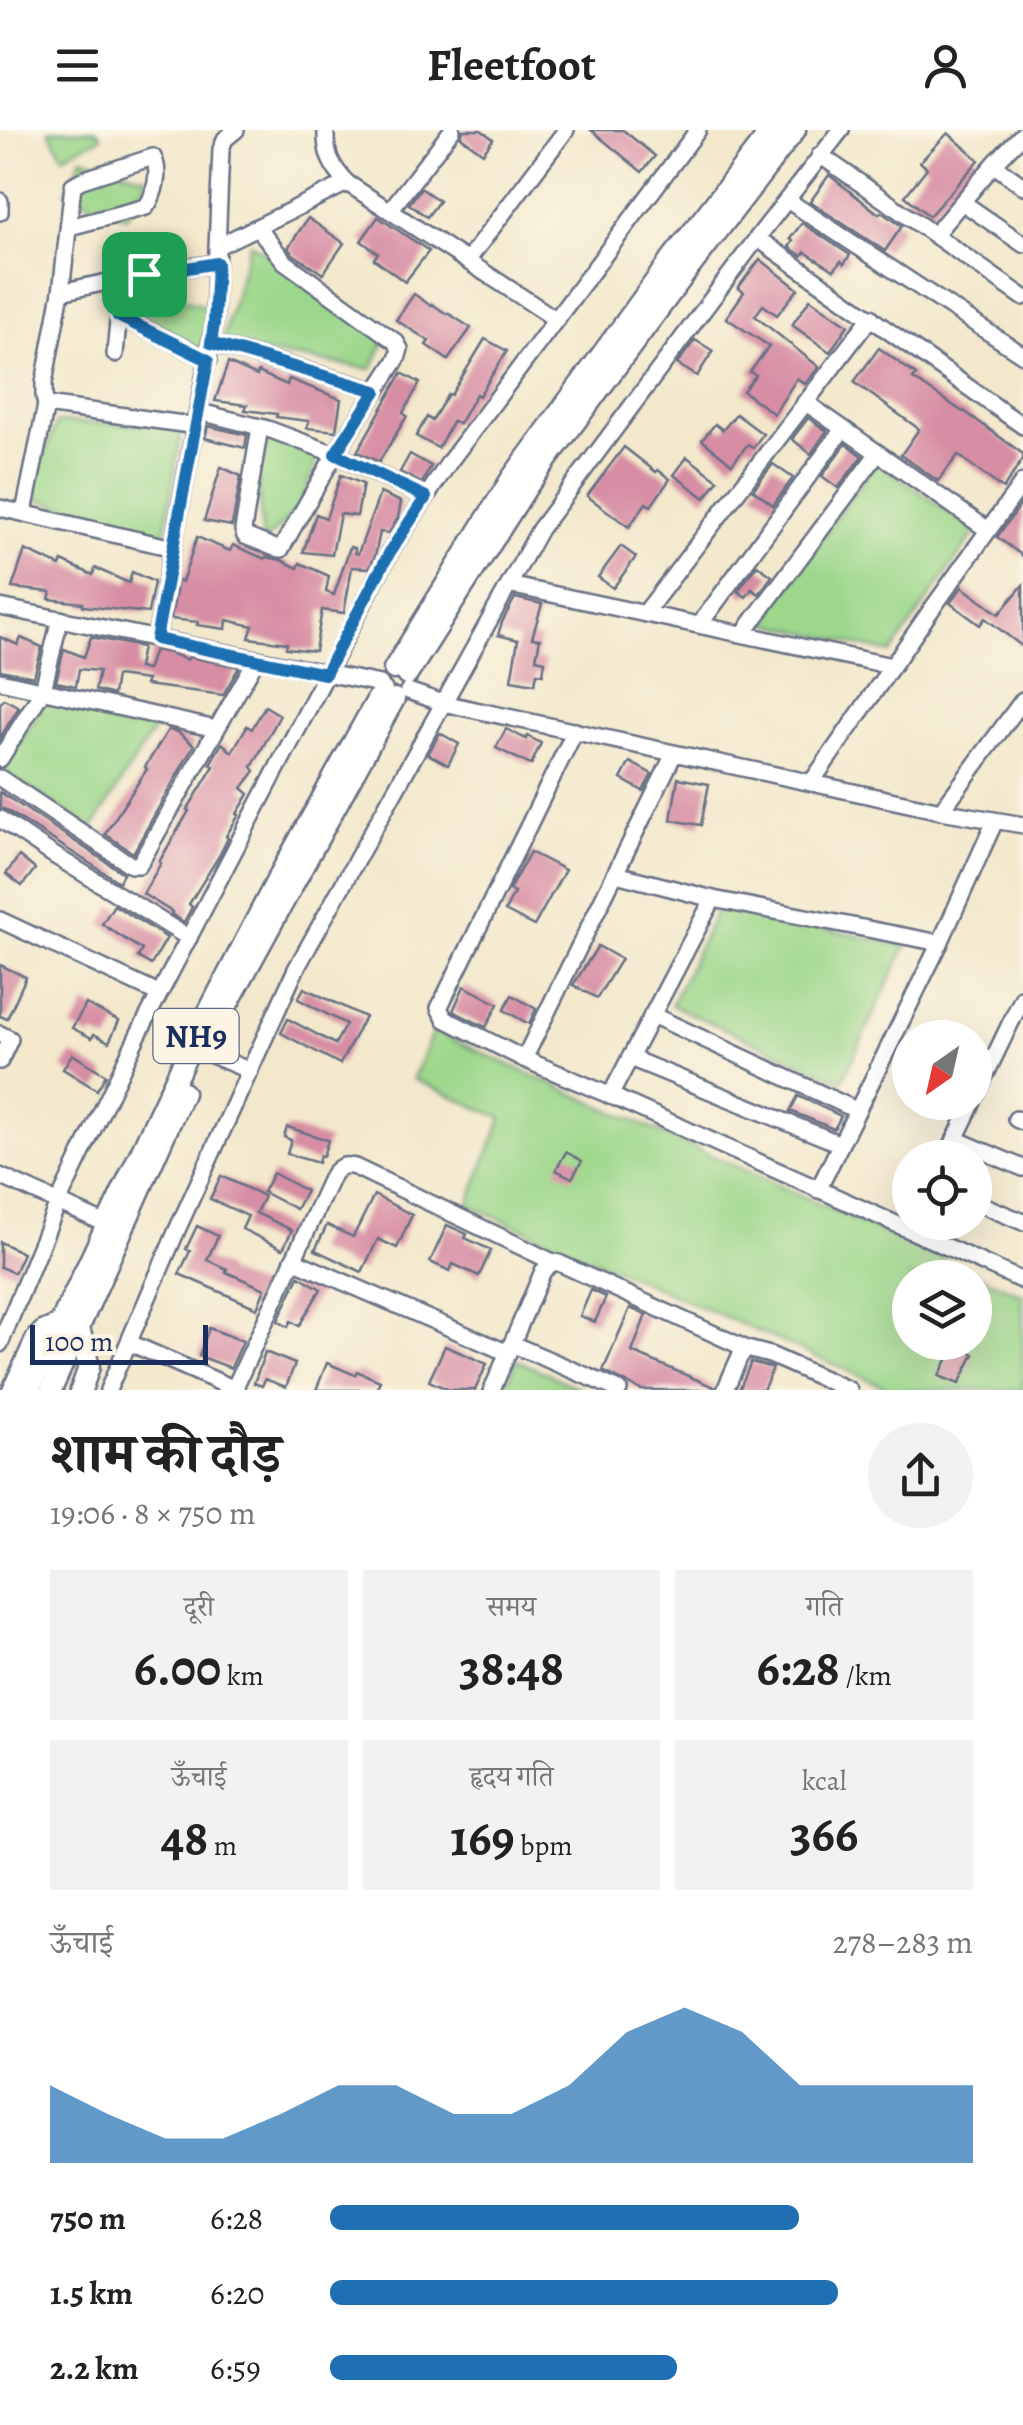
<!DOCTYPE html>
<html lang="hi">
<head>
<meta charset="utf-8">
<style>
  body { margin:0; font-family:Alegreya,"Noto Serif Devanagari",serif; background:#f2f2f2; color:#222; height:100vh; display:flex; flex-direction:column; font-size:38px; white-space:nowrap }
  * { box-sizing:border-box; margin:0 }
  p { font-size:32px; color:#767676 }
  .icon { flex:none; width:55px; height:55px; fill:none; stroke:currentColor; stroke-width:2; stroke-linecap:round; stroke-linejoin:round }
  .map { position:relative; height:1260px; overflow:hidden }
  .side { display:flex; flex-direction:column; background:#fff; flex:1 }
  .side>* { flex:none }
  .needle { width:65px; rotate:214deg }
  .fabs { position:absolute; left:892px; top:890px; display:grid; gap:20px }
  .fabs a { display:grid; place-items:center; width:100px; height:100px; border-radius:50%; background:#fff; box-shadow:0 10px 40px #0002; font-size:50px }
  .scale { position:absolute; left:30px; bottom:25px; width:178px; box-sizing:border-box; padding-left:10px; border:5px solid #1b2f5e; border-top:0; font-size:28px; line-height:35px; white-space:nowrap; color:#1b2f5e; -webkit-text-stroke:8px #fcf5e5; paint-order:stroke }
  .pin { position:absolute; display:grid; place-items:center; width:85px; height:85px; color:#fff; margin:-42px; border-radius:20px; box-shadow:0 5px 15px #0006 }
  .round { display:grid; place-items:center; flex:none; width:105px; height:105px; border-radius:52px; background:#f2f2f2 }
  .summary { display:flex; align-items:center; justify-content:space-between; height:170px; padding:0 50px }
  h1 { font-size:55px; font-weight:700; line-height:75px }
  .figures { display:grid; grid-template-columns:repeat(3,1fr); gap:15px; height:170px; padding:10px 50px }
  .figures div { display:grid; align-content:center; border-radius:0px; background:#f2f2f2; text-align:center }
  .figures b { font-size:50px; font-weight:700 }
  .figures small { font-size:28px; font-weight:400 }
  .figures p { font-size:28px }
  .chart { height:280px; padding:20px 50px }
  .chart p { display:flex; justify-content:space-between }
  .chart svg { width:100%; height:180px; margin-top:10px; fill:#1f6fb2; opacity:.7 }
  ul { padding:0 50px; list-style:none; font-size:32px }
  li { display:grid; grid-template-columns:160px 120px 1fr; align-items:center; height:75px }
  li i { height:25px; border-radius:12px; background:#1f6fb2 }
  header { display:flex; justify-content:space-between; align-items:center; height:130px; padding:0 50px; background:#fff; font-size:45px; font-weight:700 }
  .map>svg:first-child { display:block }
  .green { fill:#9cd78b; stroke:#5c8374; stroke-width:2.5; fill-rule:evenodd }
  .building { fill:#d78da4 }
  .lines { fill:none; stroke-linecap:round; stroke-linejoin:round }
  .minor-casing { stroke:#677084; stroke-width:20 }
  .highway-casing { stroke:#677084; stroke-width:25 }
  .minor { stroke:#fff; stroke-width:15 }
  .highway { stroke:#fff; stroke-width:20 }
  .route-casing { stroke:#fff; stroke-width:20 }
  .route { stroke:#1f6fb2; stroke-width:12 }
  .labels { text-anchor:middle; stroke-width:8; stroke-linejoin:round; paint-order:stroke }
  .shield { fill:#fcf5e5; stroke:#5e6a86; stroke-width:2.5 }
  .shield-label { font-size:32px; font-weight:bold; fill:#1b2f5e }
</style>
</head>
<body>
<header><svg class="icon" aria-label="menu" viewBox="0 0 24 24"><path d="M4 6h16M4 12h16M4 18h16"/></svg>Fleetfoot<svg class="icon" aria-label="person" viewBox="0 0 24 24"><circle cx="12" cy="8" r="4"/><path d="M4 21q1-7 8-7t8 7"/></svg></header>
<div class="map">
<svg width="1023" height="1260" viewBox="0 0 1023 1260">
  <rect width="100%" height="100%" fill="#fcf5e5"/>
  <filter id="ink" filterUnits="userSpaceOnUse"><feTurbulence type="fractalNoise" baseFrequency=".01" numOctaves="2"/><feDisplacementMap in="SourceGraphic" scale="20" xChannelSelector="R" yChannelSelector="G"/><feConvolveMatrix kernelMatrix="1 2 1 2 8 2 1 2 1" color-interpolation-filters="sRGB"/></filter>
  <filter id="wash" filterUnits="userSpaceOnUse"><feTurbulence type="fractalNoise" baseFrequency=".0048" numOctaves="4" result="noise"/><feDisplacementMap in="SourceGraphic" scale="40" xChannelSelector="R" yChannelSelector="G"/><feGaussianBlur stdDeviation="2.25" result="paint"/><feColorMatrix in="noise" values="0 0 0 0 0 0 0 0 0 0 0 0 0 0 0 0 0 1.4 0 .05"/><feComposite in="paint" operator="in"/></filter>
  <g filter="url(#wash)">
    <rect width="100%" height="100%" fill="#f3e8cc"/>
    <!-- green -->
    <g class="green">
      <polygon points="49,0 96,0 101,7 63,26"/>
      <polygon points="82,27 148,48 126,87 66,63"/>
      <polygon points="250,113 387,205 372,239 221,216"/>
      <polygon points="154,160 220,181 198,220 138,197"/>
      <polygon points="57,292 182,296 164,409 27,366"/>
      <polygon points="268,308 319,326 298,380 262,413 258,346"/>
      <polygon points="876,331 976,401 891,523 763,492"/>
      <polygon points="48,568 154,599 92,699 2,640"/>
      <polygon points="718,777 906,816 842,951 671,875"/>
      <path d="M433 901 1023 1165V1260H892L468 1075 502 988 413 949ZM910 1148H975V1212H910Z"/>
      <polygon points="517,1230 583,1260 504,1260"/>
    </g>
    <g id="blocks">
      <!-- building -->
      <g class="building">
        <polygon points="463,0 481,0 493,9 483,23 461,7"/>
        <polygon points="591,0 623,0 655,26 642,42"/>
        <polygon points="948,3 979,30 929,86 905,66 927,38 920,32"/>
        <polygon points="829,45 879,84 881,82 902,96 885,121 810,72"/>
        <polygon points="421,58 439,71 427,87 409,74"/>
        <polygon points="378,87 429,121 405,152 374,129 378,123 361,111"/>
        <polygon points="308,88 344,113 323,144 293,124 288,118"/>
        <polygon points="802,93 850,125 844,134 841,131 834,140 805,122 802,126 789,117 793,111 790,109"/>
        <polygon points="760,129 798,159 777,185 763,175 755,186 819,237 805,254 797,248 774,284 743,261 756,245 750,242 769,216 726,188 744,162 738,158"/>
        <polygon points="165,152 169,173 143,178 139,157"/>
        <polygon points="414,164 431,176 432,174 447,184 448,183 471,198 448,230 426,215 429,211 396,190"/>
        <polygon points="810,169 848,195 830,222 792,195"/>
        <polygon points="485,209 507,221 479,266 476,264 459,294 453,291 438,318 416,306 427,287 432,291 448,264 451,265"/>
        <polygon points="695,210 713,221 697,246 677,234"/>
        <polygon points="879,218 916,245 913,249 963,282 964,281 1023,324 1023,329 1003,359 958,325 938,351 901,325 919,299 854,252"/>
        <polygon points="228,233 257,246 258,242 287,255 289,249 341,269 336,301 307,298 309,291 276,287 277,284 245,280 247,275 215,271"/>
        <polygon points="402,243 420,253 403,283 407,286 379,332 357,322"/>
        <polygon points="736,284 763,304 753,318 748,314 732,334 702,310 715,294 723,300"/>
        <polygon points="808,288 827,301 811,324 792,309"/>
        <polygon points="208,296 247,305 245,318 205,308"/>
        <polygon points="846,314 862,326 838,358 822,346"/>
        <polygon points="624,317 656,342 658,340 670,349 651,376 646,373 629,397 587,366"/>
        <polygon points="410,324 431,336 422,353 400,342"/>
        <polygon points="687,327 718,350 705,368 674,345"/>
        <polygon points="773,334 793,348 773,375 753,360"/>
        <polygon points="221,337 241,346 232,396 204,391"/>
        <polygon points="341,345 363,354 357,386 340,384 332,425 303,422 316,384 326,388"/>
        <polygon points="380,363 401,372 398,388 389,403 380,402 375,426 369,438 352,437 344,483 322,480 315,521 286,518 287,513 249,508 253,496 227,490 226,499 197,495 198,492 171,489 178,451 182,452 197,407 230,421 233,415 265,429 266,427 281,430 298,438 300,433 329,446 326,462 334,465 350,417 355,418 355,423 358,424"/>
        <polygon points="1021,374 1023,376 1023,426 997,407"/>
        <polygon points="621,416 636,427 613,458 598,447"/>
        <polygon points="25,420 60,436 62,431 93,445 95,438 129,453 132,442 154,452 148,483 83,476 83,473 49,469 51,462 12,458"/>
        <polygon points="757,435 772,446 759,464 752,459 746,467 738,461"/>
        <polygon points="1023,455 1023,517 985,488 980,495 950,473 962,457 999,484"/>
        <polygon points="515,468 542,474 532,508 540,509 536,529 545,531 543,544 537,543 535,554 511,550 518,510 498,505 502,492"/>
        <polygon points="0,507 18,515 21,508 42,517 34,547 0,540"/>
        <polygon points="91,507 142,517 138,538 147,540 154,520 170,523 187,530 189,527 239,537 223,565 145,555 147,550 116,546 113,565 95,560 99,541 79,539 76,556 56,552 64,519 84,527"/>
        <polygon points="4,569 19,577 0,608 0,574"/>
        <polygon points="265,576 280,585 252,637 255,641 242,658 249,664 237,684 239,685 226,706 228,708 219,726 189,774 192,777 184,792 171,784 172,782 143,764 161,733 159,732 189,681 187,680 214,636 210,634 222,613 232,622 247,596 252,599"/>
        <polygon points="506,599 526,609 527,606 541,613 531,635 496,618"/>
        <polygon points="168,600 178,602 194,615 133,723 105,704 147,639 145,637"/>
        <polygon points="440,603 459,614 448,635 428,624"/>
        <polygon points="630,632 652,644 643,661 621,649"/>
        <polygon points="678,648 709,654 701,695 671,690"/>
        <polygon points="0,662 123,743 119,752 6,680 0,678"/>
        <polygon points="530,722 565,740 534,796 505,781 514,763 509,760"/>
        <polygon points="19,726 35,739 22,756 6,744"/>
        <polygon points="114,775 167,808 151,835 138,827 142,820 102,794"/>
        <polygon points="598,816 621,829 597,868 573,855"/>
        <polygon points="0,835 26,847 7,889 0,886"/>
        <polygon points="464,856 498,874 486,897 453,881"/>
        <polygon points="304,858 365,887 340,934 281,903 288,889 335,914 346,894 298,869"/>
        <polygon points="512,865 536,879 529,894 504,880"/>
        <polygon points="86,874 119,891 109,912 94,904 92,908 72,898"/>
        <polygon points="72,924 106,945 97,960 63,939"/>
        <polygon points="798,966 841,986 834,999 790,981"/>
        <polygon points="287,997 328,1010 323,1026 320,1025 318,1033 287,1024 291,1010 284,1007"/>
        <polygon points="566,1022 582,1031 572,1048 556,1040"/>
        <polygon points="273,1043 306,1061 296,1079 263,1062"/>
        <polygon points="221,1046 264,1066 256,1083 292,1100 283,1119 242,1099 248,1086 210,1069"/>
        <polygon points="374,1065 412,1085 397,1118 378,1109 362,1142 315,1120 327,1095 353,1107"/>
        <polygon points="447,1095 467,1104 465,1108 491,1120 479,1146 453,1134 450,1141 430,1132"/>
        <polygon points="197,1096 218,1106 207,1130 227,1139 226,1142 265,1159 257,1178 179,1144 190,1121 186,1119"/>
        <polygon points="0,1112 23,1123 14,1143 0,1137"/>
        <polygon points="299,1146 321,1159 299,1196 291,1191 288,1197 278,1191"/>
        <polygon points="591,1160 606,1167 595,1192 580,1186"/>
        <polygon points="630,1178 646,1185 632,1222 714,1257 714,1260 641,1260 603,1241"/>
        <polygon points="209,1198 243,1211 231,1238 199,1226"/>
        <polygon points="955,1214 974,1224 959,1254 939,1246"/>
        <polygon points="445,1216 487,1234 475,1260 449,1260 429,1251"/>
        <polygon points="265,1222 295,1234 286,1257 265,1249 262,1256 254,1253"/>
        <polygon points="751,1232 773,1238 763,1260 739,1260"/>
        <polygon points="327,1233 355,1245 357,1241 380,1251 376,1260 316,1260"/>
      </g>
    </g>
  </g>
  <g filter="url(#ink)">
    <use href="#blocks" fill-opacity="0" stroke="#677084" stroke-width="2.5"/>
    <g class="lines">
      <!-- minor casing -->
      <g class="minor-casing">
        <g id="minor">
          <path d="M326 0C325 23 331 36 347 53L467 131 566 0"/>
          <polyline points="820,25 1023,167"/>
          <polyline points="994,35 1023,56"/>
          <polyline points="787,70 1023,225"/>
          <polyline points="0,71 0,82"/>
          <polyline points="962,72 1023,114"/>
          <polyline points="391,79 452,0"/>
          <path d="M69 97 146 77C155 65 161 41 153 27L82 50 73 55 61 162 44 253V266L46 275 197 296"/>
          <polyline points="258,98 285,132 396,212 400,219 397,229 335,324 281,419 275,418 245,406 243,400 260,297"/>
          <polyline points="935,104 995,33 1023,4"/>
          <polyline points="757,108 1023,296"/>
          <polyline points="218,116 347,53"/>
          <polyline points="467,131 557,190"/>
          <polyline points="61,162 144,144 217,133"/>
          <polyline points="119,186 209,230"/>
          <polyline points="211,213 377,261"/>
          <polyline points="115,224 122,149"/>
          <polyline points="805,272 988,400"/>
          <polyline points="200,282 268,299 335,324 426,367"/>
          <polyline points="0,378 173,418"/>
          <polyline points="24,382 46,275"/>
          <polyline points="509,455 892,536"/>
          <polyline points="0,477 380,554"/>
          <polyline points="645,483 871,187"/>
          <polyline points="700,494 843,299"/>
          <polyline points="743,504 878,323"/>
          <polyline points="156,509 214,194 221,19 225,9 236,0"/>
          <polyline points="0,551 216,599"/>
          <polyline points="408,561 443,573 941,681 1023,695"/>
          <polyline points="575,601 443,870 439,878 445,889 524,929 616,968 1023,1151"/>
          <polyline points="0,629 43,560 60,489"/>
          <polyline points="0,648 131,735 139,735 256,530"/>
          <polyline points="811,653 929,483 1023,352"/>
          <polyline points="941,681 1023,570"/>
          <polyline points="0,689 52,724 189,808"/>
          <polyline points="616,744 713,769 940,813"/>
          <polyline points="0,790 159,864"/>
          <polyline points="652,885 856,980"/>
          <polyline points="0,904 10,909 0,931"/>
          <polyline points="191,916 250,941"/>
          <polyline points="630,928 840,1014"/>
          <polyline points="524,929 674,624"/>
          <polyline points="610,966 713,769"/>
          <polyline points="975,967 1023,867"/>
          <polyline points="1016,989 1023,992"/>
          <polyline points="955,1009 1023,1038"/>
          <polyline points="946,1028 973,972"/>
          <polyline points="0,1046 106,1094"/>
          <polyline points="818,1060 940,813 995,691"/>
          <polyline points="975,1072 1023,1092"/>
          <polyline points="293,1130 508,1223"/>
          <polyline points="130,1213 237,1260"/>
          <polyline points="0,1214 58,1073 138,905 391,420 450,331 698,0"/>
          <polyline points="512,1214 619,1260"/>
          <path d="M234 1259 333 1044C340 1036 344 1034 355 1037L553 1132"/>
          <polyline points="108,1260 177,1100 296,839 540,399 761,103 841,0"/>
          <polyline points="492,1260 543,1141 553,1132 559,1133 747,1219"/>
          <polyline points="725,1260 740,1226 747,1219 770,1225 849,1260"/>
        </g>
      </g>
      <!-- highway casing -->
      <g class="highway-casing">
        <g id="highway">
          <polyline points="394,539 512,348 671,130 772,0"/>
          <polyline points="407,545 528,355 686,142 795,0"/>
          <polyline points="220,888 394,569"/>
          <polyline points="79,1198 89,1237 81,1260"/>
          <polyline points="13,1260 37,1208 43,1202 59,1195"/>
          <polyline points="29,1260 191,916 277,750 382,561"/>
          <polyline points="51,1260 183,963"/>
        </g>
      </g>
      <!-- minor -->
      <use href="#minor" class="minor"/>
      <!-- highway -->
      <use href="#highway" class="highway"/>
    </g>
  </g>
  <g class="lines" filter="url(#ink)">
    <!-- route casing -->
    <g class="route-casing">
      <polygon id="route" points="217,133 214,194 211,213 376,261 335,324 426,367 391,420 325,544 156,509 208,230 118,186 122,149"/>
    </g>
    <!-- route -->
    <use href="#route" class="route"/>
  </g>
  <g class="labels">
    <!-- shield labels -->
    <rect class="shield" x="153.5" y="879" width="85" height="54" rx="8"/>
    <g class="shield-label">
      <text x="196" y="917">NH9</text>
    </g>
  </g>
</svg>
<div class="fabs">
<a><svg class="needle" viewBox="-14 -14 28 28"><path d="M0-13l5 13h-10z" fill="#e53935"/><path d="M0 13l5-13h-10z" fill="#767676"/></svg></a>
<a><svg class="icon" aria-label="locate" viewBox="0 0 24 24"><circle cx="12" cy="12" r="6"/><path d="M12 2v4M12 18v4M2 12h4M18 12h4"/></svg></a>
<a><svg class="icon" aria-label="layers" viewBox="0 0 24 24"><path d="M12 4l9 5-9 5-9-5zM3 14l9 5 9-5"/></svg></a>
</div>
<div class="scale">100 m</div>
<div class="pin" style="left:144px;top:144px;background:#1e9e55"><svg class="icon" aria-label="arrive" viewBox="0 0 24 24"><path d="M6 21V4h12l-3 4 3 4H6"/></svg></div>
</div>
<section class="side">
<div class="summary"><div><h1>शाम की दौड़</h1><p>19:06 · 8 × 750 m</p></div><a class="round"><svg class="icon" aria-label="share" viewBox="0 0 24 24"><path d="M12 15V3M7 8l5-5 5 5M5 13v7h14v-7"/></svg></a></div>
<div class="figures">
<div><p>दूरी</p><b>6.00<small> km</small></b></div>
<div><p>समय</p><b>38:48</b></div>
<div><p>गति</p><b>6:28<small> /km</small></b></div>
</div>
<div class="figures">
<div><p>ऊँचाई</p><b>48<small> m</small></b></div>
<div><p>हृदय गति</p><b>169<small> bpm</small></b></div>
<div><p>kcal</p><b>366</b></div>
</div>
<div class="chart"><p><span>ऊँचाई</span>278–283 m</p>
<svg viewBox="0 0 160 44" preserveAspectRatio="none"><path d="M0 44V25L10 32L20 38L30 38L40 32L50 25L60 25L70 32L80 32L90 25L100 12L110 6L120 12L130 25L140 25L150 25L160 25V44z"/></svg>
</div>
<ul>
<li><b>750 m</b>6:28<i style="width:73%"></i></li>
<li><b>1.5 km</b>6:20<i style="width:79%"></i></li>
<li><b>2.2 km</b>6:59<i style="width:54%"></i></li>
</ul>
</section>
</body>
</html>
